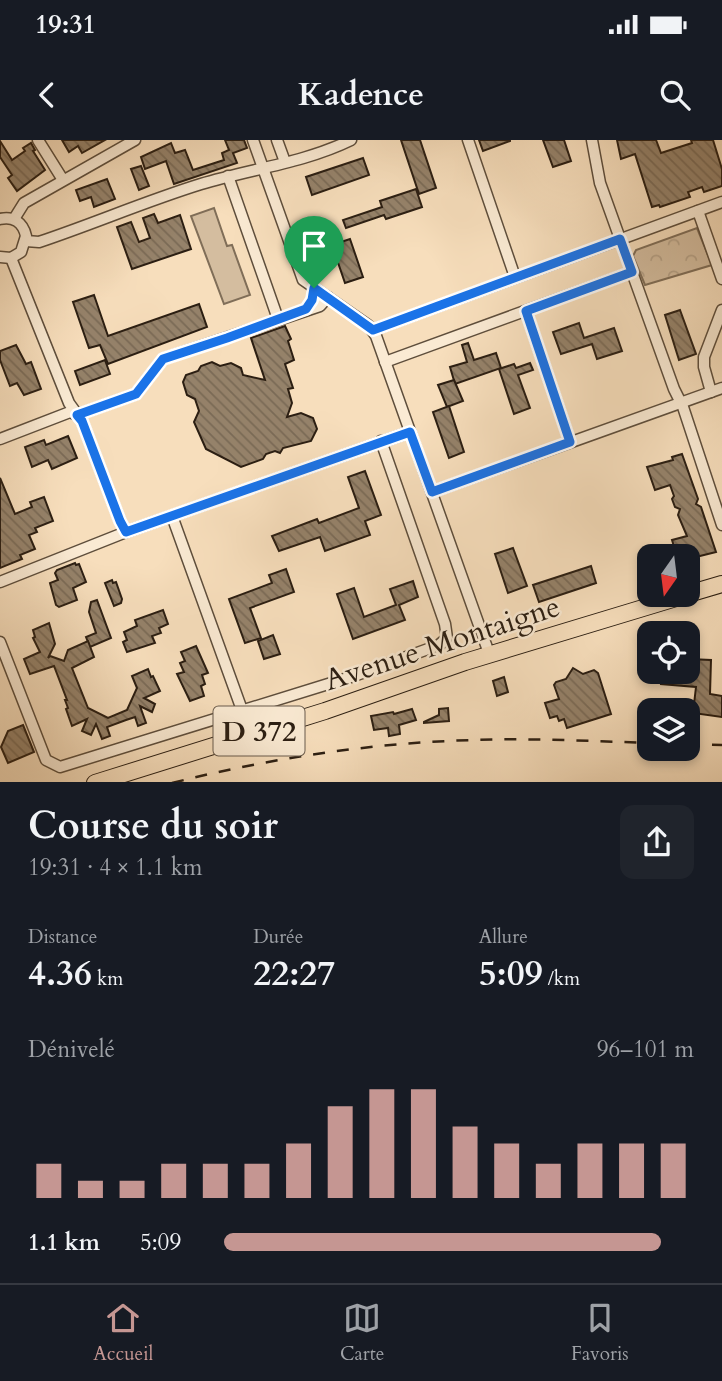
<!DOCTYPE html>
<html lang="fr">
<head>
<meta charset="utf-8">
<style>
  body { margin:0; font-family:Cardo,serif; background:#20242c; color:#f1f3f6; height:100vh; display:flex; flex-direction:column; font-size:26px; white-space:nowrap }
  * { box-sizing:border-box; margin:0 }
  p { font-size:23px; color:#9ea1a6 }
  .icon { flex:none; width:38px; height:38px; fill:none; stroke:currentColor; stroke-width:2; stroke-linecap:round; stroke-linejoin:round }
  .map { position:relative; height:642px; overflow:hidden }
  .panel { display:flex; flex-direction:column; background:#171b24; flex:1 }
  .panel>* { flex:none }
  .needle { width:46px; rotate:194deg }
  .buttons { position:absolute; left:637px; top:404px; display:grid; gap:14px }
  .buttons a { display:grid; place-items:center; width:63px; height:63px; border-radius:14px; background:#171b24; box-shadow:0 4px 10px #0003; font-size:35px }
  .pin { position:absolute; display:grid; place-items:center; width:60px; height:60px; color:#fff; margin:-72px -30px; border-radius:50% 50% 50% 0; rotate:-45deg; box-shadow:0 0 7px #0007 }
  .pin .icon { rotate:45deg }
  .round { display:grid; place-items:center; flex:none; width:74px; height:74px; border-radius:14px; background:#20242c }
  .overview { display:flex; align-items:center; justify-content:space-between; height:119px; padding:0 28px }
  h1 { font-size:38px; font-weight:600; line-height:52px }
  .metrics { display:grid; grid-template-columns:repeat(3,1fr); gap:10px; height:119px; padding:7px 28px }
  .metrics div { display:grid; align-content:center }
  .metrics b { font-size:35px; font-weight:600 }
  .metrics small { font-size:19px; font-weight:400 }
  .metrics p { font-size:19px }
  .chart { height:196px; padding:14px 28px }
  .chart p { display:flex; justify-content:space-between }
  .chart svg { width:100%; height:126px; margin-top:7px; stroke:#c59692; stroke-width:6 }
  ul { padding:0 28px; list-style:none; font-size:23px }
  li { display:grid; grid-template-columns:112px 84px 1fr; align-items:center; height:52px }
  li i { height:18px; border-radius:9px; background:#c59692 }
  .status { display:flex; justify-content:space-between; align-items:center; height:49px; padding:0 35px; background:#171b24; direction:ltr }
  .status svg { height:19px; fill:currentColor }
  header { display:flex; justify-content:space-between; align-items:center; height:91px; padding:0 28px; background:#171b24; font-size:32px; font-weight:600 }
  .tab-bar { display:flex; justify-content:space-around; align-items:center; height:98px; border-top:2px solid #363941; background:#171b24; font-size:19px; color:#9ea1a6 }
  .tab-bar a { display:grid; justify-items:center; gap:4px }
  .tab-bar .selected { color:#c59692 }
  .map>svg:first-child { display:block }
  .forest { fill:url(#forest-crowns); stroke:#806e58; stroke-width:2 }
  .pitch { fill:#d4bd9f; stroke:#806e58; stroke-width:2 }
  .building { fill:url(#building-back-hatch); stroke:#2b1e12; stroke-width:2 }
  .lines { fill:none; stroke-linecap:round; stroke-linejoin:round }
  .minor-casing { stroke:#5e4e3c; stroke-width:13 }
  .primary-casing { stroke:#2b1e12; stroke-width:18 }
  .minor { stroke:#faead3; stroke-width:10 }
  .primary { stroke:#f7debc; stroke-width:16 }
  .rail { stroke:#2b1e12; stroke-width:2.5; stroke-dasharray:12 12; stroke-linecap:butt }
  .route-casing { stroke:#fff; stroke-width:14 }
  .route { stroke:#1a73e8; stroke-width:9 }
  .labels { text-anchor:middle; stroke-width:5; stroke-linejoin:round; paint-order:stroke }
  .shield { fill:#faead3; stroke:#695b4c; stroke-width:2 }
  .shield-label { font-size:28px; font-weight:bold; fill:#2b1e12 }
  .street-label { font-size:30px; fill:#2b1e12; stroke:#faead3 }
</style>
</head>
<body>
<div class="status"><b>19:31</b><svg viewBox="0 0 49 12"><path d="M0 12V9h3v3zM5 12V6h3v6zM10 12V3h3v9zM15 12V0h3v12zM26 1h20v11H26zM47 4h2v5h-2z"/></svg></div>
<header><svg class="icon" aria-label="back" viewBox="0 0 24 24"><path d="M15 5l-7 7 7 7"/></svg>Kadence<svg class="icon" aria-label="search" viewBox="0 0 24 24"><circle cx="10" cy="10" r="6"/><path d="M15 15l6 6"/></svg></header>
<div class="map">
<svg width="722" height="643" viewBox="0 0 722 643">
  <defs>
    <pattern id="forest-crowns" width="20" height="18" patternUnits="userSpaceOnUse" patternTransform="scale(1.75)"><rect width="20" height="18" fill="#d4bd9f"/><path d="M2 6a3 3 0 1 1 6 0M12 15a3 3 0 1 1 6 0" fill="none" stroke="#b6a288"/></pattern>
    <pattern id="building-back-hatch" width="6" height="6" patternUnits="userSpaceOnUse" patternTransform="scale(1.75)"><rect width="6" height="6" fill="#95826a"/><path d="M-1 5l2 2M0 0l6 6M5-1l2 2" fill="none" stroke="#7a6a56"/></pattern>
  </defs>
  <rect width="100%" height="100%" fill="#f7debc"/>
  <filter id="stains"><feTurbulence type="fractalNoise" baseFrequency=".00286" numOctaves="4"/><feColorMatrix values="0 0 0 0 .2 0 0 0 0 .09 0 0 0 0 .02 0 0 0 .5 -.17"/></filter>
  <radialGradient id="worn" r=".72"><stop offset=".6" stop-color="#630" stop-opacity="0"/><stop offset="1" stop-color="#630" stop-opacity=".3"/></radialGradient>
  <!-- forest -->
  <polygon class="forest" points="697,88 712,125 645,145 633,116 636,110"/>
  <!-- pitch -->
  <polygon class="pitch" points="214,68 227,106 232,105 250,155 224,164 191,76"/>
  <!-- building -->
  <g class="building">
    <polygon points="62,0 105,0 82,13 78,6 69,12"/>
    <polygon points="225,0 244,0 247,8 233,13 237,23 174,44 166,21 145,29 141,17 171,3 175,13 185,10 193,30 224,20 222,13 229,10"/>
    <polygon points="401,0 420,0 436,48 419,54"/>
    <polygon points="479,0 510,0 510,1 483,11"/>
    <polygon points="543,0 564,0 571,21 553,27"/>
    <polygon points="617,0 656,0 661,13 692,3 691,0 713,0 722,29 722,46 704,52 702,47 688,52 690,57 660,67 659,65 652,67 635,14 621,19"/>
    <polygon points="0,1 12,20 25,11 23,8 31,3 35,10 33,11 45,30 17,51 8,38 12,35 0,17"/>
    <polygon points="363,18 369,35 312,55 306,37"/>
    <polygon points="141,26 149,46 139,50 131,29"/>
    <polygon points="107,39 115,59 94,67 91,57 80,61 76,50"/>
    <polygon points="416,49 422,67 386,79 384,75 346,88 343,80 382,67 380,61"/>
    <polygon points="154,74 158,83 180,75 191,109 132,129 117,87 131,82 139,102 150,98 143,78"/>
    <polygon points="350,99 363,137 345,143 332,105"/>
    <polygon points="94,155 108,196 199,164 207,187 108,224 100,205 89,208 73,162"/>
    <polygon points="680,170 696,214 679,220 665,175"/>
    <polygon points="579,183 584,198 614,188 622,211 597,219 592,204 561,214 553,192"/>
    <polygon points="285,186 291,199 288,201 294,220 285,224 293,248 288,249 292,263 287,277 301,273 313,278 317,289 311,301 283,308 280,313 275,311 266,314 263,319 241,327 206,309 194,282 199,271 195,259 187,255 183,242 186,235 198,231 201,226 212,222 220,226 231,223 241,228 243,235 265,240 251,198"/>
    <polygon points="468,203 474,220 496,213 501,228 455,244 450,227 467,222 462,205"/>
    <polygon points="16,205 26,224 31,222 41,249 24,255 17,243 10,246 0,220 0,211"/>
    <polygon points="105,220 110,234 80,245 75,231"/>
    <polygon points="530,223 533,230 518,235 530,268 514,274 499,229 514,224 516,228"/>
    <polygon points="454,240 463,261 447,267 438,245"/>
    <polygon points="449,266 464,312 449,318 433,272"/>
    <polygon points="68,296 77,318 52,329 48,320 32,327 25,307 44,300 46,305"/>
    <polygon points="682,314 698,359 696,364 701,367 716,412 688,419 688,416 677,416 672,400 687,396 678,375 680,369 675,367 672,359 674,356 670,345 655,350 647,327 673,320 672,317"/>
    <polygon points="365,331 381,375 365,381 370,395 325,411 320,397 279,411 272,396 317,379 319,383 359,368 348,337"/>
    <polygon points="0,338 15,374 32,367 30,362 44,357 53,381 35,388 37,392 29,395 35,409 20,415 22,419 0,428"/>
    <polygon points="513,408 527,446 508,453 495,414"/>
    <polygon points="75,423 76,425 79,424 86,442 73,448 77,460 59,467 56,465 50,443 58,440 55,433 57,430"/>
    <polygon points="591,426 596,443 539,462 533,445"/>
    <polygon points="286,429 294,452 250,468 261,498 245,503 229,459 272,443 269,435"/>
    <polygon points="112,440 113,443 116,442 122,459 121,463 114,466 105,443"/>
    <polygon points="413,441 418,457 399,465 405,480 353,499 337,454 354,448 364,477 396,465 390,449"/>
    <polygon points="97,460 111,498 90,507 86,497 96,493 89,472 91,462"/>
    <polygon points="163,470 168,484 159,488 161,493 152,496 155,503 127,512 123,502 127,500 124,492 137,486 135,480"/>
    <polygon points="49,483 55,504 48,518 50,516 64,521 68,510 88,501 94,517 72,528 88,568 108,578 127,570 137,548 132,536 148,529 151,537 153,536 160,551 144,558 155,564 152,572 140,566 146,583 138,586 135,577 126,580 107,587 110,596 102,599 96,584 91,595 82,591 87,579 72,586 66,569 68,568 65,560 67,560 54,526 30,534 24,519 40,512 33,498 35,497 33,490"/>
    <polygon points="273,495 280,514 264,519 258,501"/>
    <polygon points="196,506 208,533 202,535 205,544 201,546 204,556 190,561 177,534 184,532 180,523 185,521 181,512"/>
    <polygon points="688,519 711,520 710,554 722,556 722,577 693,573 696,547 661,544 662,532 688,532"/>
    <polygon points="573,528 583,534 594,530 598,533 611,574 567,588 564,579 559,581 557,576 550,578 545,563 559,559 554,545 556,542 566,539"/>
    <polygon points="504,537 508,552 497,556 493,541"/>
    <polygon points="448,568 449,581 424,583 424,582 439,575 439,569"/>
    <polygon points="412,569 416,580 399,585 400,594 389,596 388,588 374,590 371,576 393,572 394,574"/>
    <polygon points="23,585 34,612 8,623 1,607 8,591"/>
  </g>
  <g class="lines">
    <!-- minor casing -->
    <g class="minor-casing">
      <g id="minor">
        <polyline points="38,0 63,40"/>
        <polyline points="253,0 303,140 368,185 376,196 490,516"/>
        <polyline points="277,0 285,22"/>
        <polyline points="468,0 515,137"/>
        <polyline points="592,0 600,43 674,249 683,267 722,385"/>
        <polyline points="228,36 278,179"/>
        <polyline points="698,71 722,139"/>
        <path d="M0 79C13 76 23 82 26 96L21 112 11 118 0 117"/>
        <polyline points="14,79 24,63 135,0"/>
        <path d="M26 101 39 102C93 84 146 61 201 44 250 29 304 23 351 0"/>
        <polyline points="11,118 69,263 82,281 120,381 126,392"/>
        <polyline points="526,171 570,302"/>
        <polyline points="373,190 722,62"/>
        <polyline points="385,222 632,132"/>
        <polyline points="711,252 704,227 704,217 722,170"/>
        <polyline points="0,299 70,272 77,275 136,254 163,219 320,166 328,157"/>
        <polyline points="432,352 722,248"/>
        <polyline points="172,376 242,570"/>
        <polyline points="0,442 126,392 410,292"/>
        <polyline points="0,502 46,620 60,627 354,536 439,505 447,498 445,484 381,301"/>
      </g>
    </g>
    <!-- primary casing -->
    <g class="primary-casing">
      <g id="primary">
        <polyline points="688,454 722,444"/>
        <polyline points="95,643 325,571 465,522 686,455"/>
      </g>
    </g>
    <!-- minor -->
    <use href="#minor" class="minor"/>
    <!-- primary -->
    <use href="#primary" class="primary"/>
    <!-- rail -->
    <g class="rail">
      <polyline points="688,604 722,605"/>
      <path d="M172 643C271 618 371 603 473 600 532 598 591 601 649 603"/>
    </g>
  </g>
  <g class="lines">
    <!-- route casing -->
    <g class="route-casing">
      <polygon id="route" points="620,99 632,132 526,171 570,302 432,352 410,292 126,392 120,381 82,281 77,275 136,254 163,219 227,198 306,169 312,160 314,148 373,190"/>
    </g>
    <!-- route -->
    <use href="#route" class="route"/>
  </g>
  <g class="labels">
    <!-- shield labels -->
    <rect class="shield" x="213.5" y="566.5" width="91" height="49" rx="5"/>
    <g class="shield-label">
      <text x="259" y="601">D 372</text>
    </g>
    <!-- street labels -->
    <g class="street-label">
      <text transform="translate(442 503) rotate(-18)" y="10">Avenue Montaigne</text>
    </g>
  </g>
  <rect width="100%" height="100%" filter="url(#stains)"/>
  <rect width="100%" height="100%" fill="url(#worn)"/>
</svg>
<div class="buttons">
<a><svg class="needle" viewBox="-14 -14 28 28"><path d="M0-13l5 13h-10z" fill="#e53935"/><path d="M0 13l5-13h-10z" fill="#9ea1a6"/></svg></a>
<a><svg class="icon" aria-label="locate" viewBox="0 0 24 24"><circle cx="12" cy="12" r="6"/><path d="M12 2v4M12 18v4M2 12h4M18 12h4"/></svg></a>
<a><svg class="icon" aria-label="layers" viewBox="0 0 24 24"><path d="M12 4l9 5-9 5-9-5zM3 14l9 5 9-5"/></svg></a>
</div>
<div class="pin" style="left:314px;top:148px;background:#1e9e55"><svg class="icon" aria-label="arrive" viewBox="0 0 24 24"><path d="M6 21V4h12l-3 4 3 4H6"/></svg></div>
</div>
<section class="panel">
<div class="overview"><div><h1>Course du soir</h1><p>19:31 · 4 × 1.1 km</p></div><a class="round"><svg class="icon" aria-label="share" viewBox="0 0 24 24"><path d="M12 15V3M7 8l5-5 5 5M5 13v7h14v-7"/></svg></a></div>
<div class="metrics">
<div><p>Distance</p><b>4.36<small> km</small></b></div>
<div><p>Durée</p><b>22:27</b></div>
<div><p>Allure</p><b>5:09<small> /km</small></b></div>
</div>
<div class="chart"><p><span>Dénivelé</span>96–101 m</p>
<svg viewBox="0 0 160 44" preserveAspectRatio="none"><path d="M5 44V32M15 44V38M25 44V38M35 44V32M45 44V32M55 44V32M65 44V25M75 44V12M85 44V6M95 44V6M105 44V19M115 44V25M125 44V32M135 44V25M145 44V25M155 44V25"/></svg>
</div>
<ul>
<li><b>1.1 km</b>5:09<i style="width:93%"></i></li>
</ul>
</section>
<nav class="tab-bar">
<a class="selected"><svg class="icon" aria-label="home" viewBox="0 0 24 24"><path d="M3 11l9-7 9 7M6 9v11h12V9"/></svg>Accueil</a>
<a><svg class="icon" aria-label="map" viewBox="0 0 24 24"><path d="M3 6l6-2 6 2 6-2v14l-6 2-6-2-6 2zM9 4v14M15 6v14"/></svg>Carte</a>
<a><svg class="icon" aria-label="saved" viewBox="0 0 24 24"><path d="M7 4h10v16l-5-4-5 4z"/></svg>Favoris</a>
</nav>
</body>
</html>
